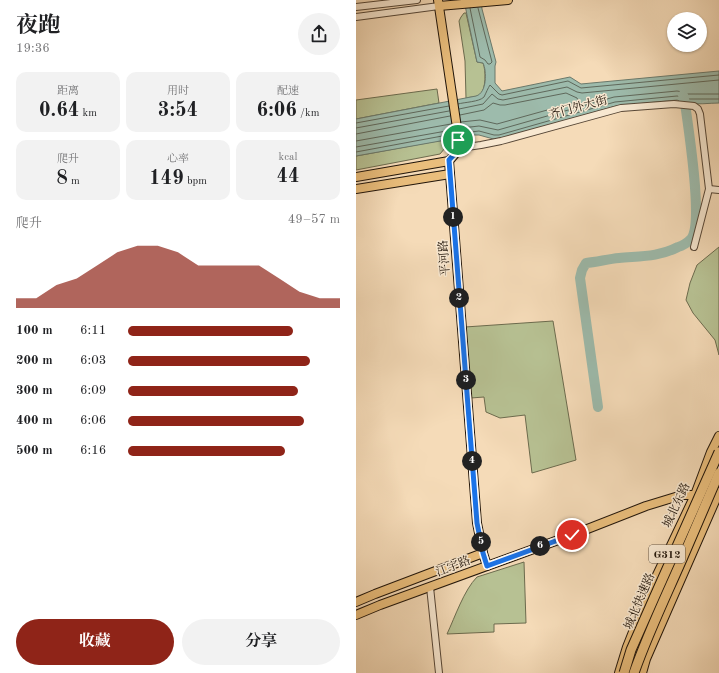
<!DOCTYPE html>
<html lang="zh">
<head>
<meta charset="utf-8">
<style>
  body { margin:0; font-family:"Old Standard TT","Noto Serif SC",serif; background:#f2f2f2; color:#202124; height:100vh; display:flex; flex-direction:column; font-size:15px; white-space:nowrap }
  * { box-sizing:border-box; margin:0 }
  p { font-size:13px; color:#757577 }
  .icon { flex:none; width:22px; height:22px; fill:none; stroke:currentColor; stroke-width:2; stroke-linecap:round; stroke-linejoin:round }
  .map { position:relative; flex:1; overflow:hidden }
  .side { display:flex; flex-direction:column; background:#fff; width:356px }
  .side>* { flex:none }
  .controls { position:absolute; left:311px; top:12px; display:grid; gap:8px }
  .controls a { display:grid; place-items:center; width:40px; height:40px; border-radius:50%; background:#fff; box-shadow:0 1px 3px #0004; font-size:20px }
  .pin { position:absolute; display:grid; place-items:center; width:34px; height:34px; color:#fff; margin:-17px; border:2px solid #fff; border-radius:50%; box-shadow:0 1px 4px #0007 }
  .km { position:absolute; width:20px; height:20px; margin:-10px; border-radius:50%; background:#222; color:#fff; font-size:11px; line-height:20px; text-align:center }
  .round { display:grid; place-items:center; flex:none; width:42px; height:42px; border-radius:21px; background:#f2f2f2 }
  .headline { display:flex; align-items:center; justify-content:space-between; height:68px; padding:0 16px }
  h1 { font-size:22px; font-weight:700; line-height:30px }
  .figures { display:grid; grid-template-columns:repeat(3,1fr); gap:6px; height:68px; padding:4px 16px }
  .figures div { display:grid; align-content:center; border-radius:10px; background:#f2f2f2; text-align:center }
  .figures b { font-size:20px; font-weight:700 }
  .figures small { font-size:11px; font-weight:400 }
  .figures p { font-size:11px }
  .chart { height:112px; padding:8px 16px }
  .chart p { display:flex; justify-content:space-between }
  .chart svg { width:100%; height:72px; margin-top:4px; fill:#8f2418; opacity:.7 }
  .action { display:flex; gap:8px; margin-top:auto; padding:8px 16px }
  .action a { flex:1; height:46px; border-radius:24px; background:#8f2418; color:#fff; font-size:16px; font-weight:700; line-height:46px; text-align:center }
  .action a+a { background:#f2f2f2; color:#202124 }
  ul { padding:0 16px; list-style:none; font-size:13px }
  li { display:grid; grid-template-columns:64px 48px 1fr; align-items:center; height:30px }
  li i { height:10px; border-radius:5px; background:#8f2418 }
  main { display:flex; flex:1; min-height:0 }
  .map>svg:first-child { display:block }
  .green { fill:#b7c193; stroke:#6c6b4e }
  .water { fill:#9dbbac; stroke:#6b796b }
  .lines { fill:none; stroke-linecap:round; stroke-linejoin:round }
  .shore { stroke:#5f685b; stroke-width:1 }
  .river { stroke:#9dbbac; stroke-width:10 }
  .minor-casing { stroke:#564636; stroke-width:8 }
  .major-casing { stroke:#21150a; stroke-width:10 }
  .minor { stroke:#f8e8d1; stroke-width:6 }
  .major { stroke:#eabe7c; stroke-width:8 }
  .highway-bridge-casing { stroke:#21150a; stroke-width:11; stroke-linecap:butt }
  .highway-bridge { stroke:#eabe7c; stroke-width:9 }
  .route-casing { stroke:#fff; stroke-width:8 }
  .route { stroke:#1a73e8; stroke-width:5 }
  .labels { text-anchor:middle; stroke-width:3; stroke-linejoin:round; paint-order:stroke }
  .shield { fill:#f8e8d1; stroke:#625446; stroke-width:1 }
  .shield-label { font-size:11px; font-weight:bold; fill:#21150a }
  .street-label { font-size:12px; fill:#21150a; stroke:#f8e8d1 }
</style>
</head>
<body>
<main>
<section class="side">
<div class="headline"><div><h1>夜跑</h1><p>19:36</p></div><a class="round"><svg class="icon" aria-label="share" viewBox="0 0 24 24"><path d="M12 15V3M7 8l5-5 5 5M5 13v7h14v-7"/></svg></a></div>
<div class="figures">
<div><p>距离</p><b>0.64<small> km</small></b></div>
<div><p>用时</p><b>3:54</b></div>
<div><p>配速</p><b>6:06<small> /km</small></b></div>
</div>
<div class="figures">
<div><p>爬升</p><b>8<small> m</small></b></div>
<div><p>心率</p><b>149<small> bpm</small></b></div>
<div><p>kcal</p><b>44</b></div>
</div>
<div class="chart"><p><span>爬升</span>49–57 m</p>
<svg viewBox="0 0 160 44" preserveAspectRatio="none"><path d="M0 44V38L10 38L20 30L30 26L40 18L50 10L60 6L70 6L80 10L90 18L100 18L110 18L120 18L130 26L140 34L150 38L160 38V44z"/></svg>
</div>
<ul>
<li><b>100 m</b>6:11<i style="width:78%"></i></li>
<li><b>200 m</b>6:03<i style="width:86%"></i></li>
<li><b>300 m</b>6:09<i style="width:80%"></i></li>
<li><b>400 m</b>6:06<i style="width:83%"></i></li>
<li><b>500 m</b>6:16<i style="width:74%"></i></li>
</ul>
<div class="action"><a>收藏</a><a>分享</a></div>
</section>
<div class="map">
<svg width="363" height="673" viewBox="0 0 363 673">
  <rect width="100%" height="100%" fill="#f5dbb8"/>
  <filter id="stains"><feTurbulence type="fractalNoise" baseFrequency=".005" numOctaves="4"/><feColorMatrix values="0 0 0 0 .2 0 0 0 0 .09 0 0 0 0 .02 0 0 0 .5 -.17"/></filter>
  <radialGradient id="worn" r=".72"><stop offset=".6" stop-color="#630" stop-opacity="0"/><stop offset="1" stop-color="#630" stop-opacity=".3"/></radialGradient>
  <!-- green -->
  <g class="green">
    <path d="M108 13H110L121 62 127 63C130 70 130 90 124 95 121 97 114 97 110 98L109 61 103 21 105 17Z"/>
    <polygon points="81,89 83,103 0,119 0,100"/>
    <polygon points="87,140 89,148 84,154 0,170 0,156"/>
    <polygon points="363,247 363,355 359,340 337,313 330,300 334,283 341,265"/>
    <polygon points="197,321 220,460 176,473 169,415 144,418 130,412 128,397 115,398 109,327"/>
    <path d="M168 562 170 623 138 624V632L91 634C99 617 108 590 121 577Z"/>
  </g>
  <!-- water -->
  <path class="water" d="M108 0H125L126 9 140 62 139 66V83L146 91 214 77 225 84 363 71V103C353 103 341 105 330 103 327 103 325 101 321 100L260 106 141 140 123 135H118L0 156V119L120 96C131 93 131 71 127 63L121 62 111 15Z"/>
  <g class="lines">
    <!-- shore -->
    <g class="shore">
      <polyline points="114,8 124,57 129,60 132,64 134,64 136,62 122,8"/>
      <path d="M102 104C109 102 123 102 128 97 130 93 132 88 134 85L143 94 146 95 212 81 225 88 363 75"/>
      <polyline points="103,109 127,104 136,94 142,99 147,100 211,87 221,92 226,93 363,80"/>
      <polyline points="104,115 128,110 137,103 144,105 149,105 210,93 221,98 222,100 220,102 141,124 124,120 105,122"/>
      <polyline points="0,123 93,106"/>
      <polyline points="0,128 93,111"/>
      <polyline points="106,128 123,126 142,130 258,97 321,91 327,92 332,94 363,94"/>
      <polyline points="107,133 123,131 138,135 143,135 259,102 321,96 326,97 331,99 363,99"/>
      <polyline points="0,134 94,116"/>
      <polyline points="0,141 95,124"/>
      <polyline points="0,147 96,130"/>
      <polyline points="0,152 97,134"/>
    </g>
    <!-- river -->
    <path class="river" d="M242 407 224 278 226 270 230 263C241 262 252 259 263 258 283 256 303 257 322 247 326 246 332 242 335 239 348 223 332 127 329 103L327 95"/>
    <!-- minor casing -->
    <g class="minor-casing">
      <g id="minor">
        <polyline points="0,7 61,0"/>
        <polyline points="0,17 83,6"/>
        <polyline points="104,148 125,145 145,141 265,108 318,104 338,106 342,109 344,114 353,189 338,247"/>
        <polyline points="353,189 363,190"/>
        <polyline points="74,587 83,673"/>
      </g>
    </g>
    <!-- major casing -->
    <g class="major-casing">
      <g id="major">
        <polyline points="82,0 104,148 93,161 121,523 127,553 131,566"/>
        <polyline points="83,6 152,0"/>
        <polyline points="0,177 93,161"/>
        <polyline points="0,189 94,174"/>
        <polyline points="0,602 19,594 127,553"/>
        <polyline points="0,615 24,605 216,535 290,506 326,495 339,495 363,492"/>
        <polyline points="263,673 271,647 292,594 339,495 355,452 363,436"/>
        <polyline points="286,673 290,659 363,492"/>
      </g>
    </g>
    <!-- minor -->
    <use href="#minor" class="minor"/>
    <!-- major -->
    <use href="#major" class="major"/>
    <!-- highway-bridge casing -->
    <g class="highway-bridge-casing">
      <g id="highway-bridge">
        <polyline points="268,673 275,650 298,598 363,452"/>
        <path d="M278 673C292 633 310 596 327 557 339 529 351 501 363 473"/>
      </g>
    </g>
    <!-- highway-bridge -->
    <use href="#highway-bridge" class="highway-bridge"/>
  </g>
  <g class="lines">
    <!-- route casing -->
    <g class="route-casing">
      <polyline id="route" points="102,140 104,148 93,160 121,523 127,553 131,566 216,535"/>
    </g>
    <!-- route -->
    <use href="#route" class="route"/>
  </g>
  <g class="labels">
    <!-- shield labels -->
    <rect class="shield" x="293" y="545" width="36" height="18" rx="3"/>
    <g class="shield-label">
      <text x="311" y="558">G312</text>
    </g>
    <!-- street labels -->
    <g class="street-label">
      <text transform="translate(222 107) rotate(-15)" y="4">齐门外大街</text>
      <text transform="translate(88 258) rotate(-94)" y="4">平河路</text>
      <text transform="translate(320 505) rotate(-65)" y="4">城北东路</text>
      <text transform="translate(97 566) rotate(-21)" y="4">江宇路</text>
      <text transform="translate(283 601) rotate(-67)" y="4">城北快速路</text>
    </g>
  </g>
  <rect width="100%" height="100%" filter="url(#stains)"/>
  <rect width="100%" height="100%" fill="url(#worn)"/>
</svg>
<div class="controls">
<a><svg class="icon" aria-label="layers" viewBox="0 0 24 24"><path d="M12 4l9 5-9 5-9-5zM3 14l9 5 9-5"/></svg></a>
</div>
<div class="pin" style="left:102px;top:140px;background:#1e9e55"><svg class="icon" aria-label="arrive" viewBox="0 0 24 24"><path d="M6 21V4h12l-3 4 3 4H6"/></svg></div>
<div class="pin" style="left:216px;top:535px;background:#d93025"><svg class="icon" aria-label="check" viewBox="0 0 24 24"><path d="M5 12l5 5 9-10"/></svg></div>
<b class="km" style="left:97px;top:217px">1</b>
<b class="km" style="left:103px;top:298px">2</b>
<b class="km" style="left:110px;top:380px">3</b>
<b class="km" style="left:116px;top:461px">4</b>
<b class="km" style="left:125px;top:542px">5</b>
<b class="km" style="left:184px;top:546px">6</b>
</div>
</main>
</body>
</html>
